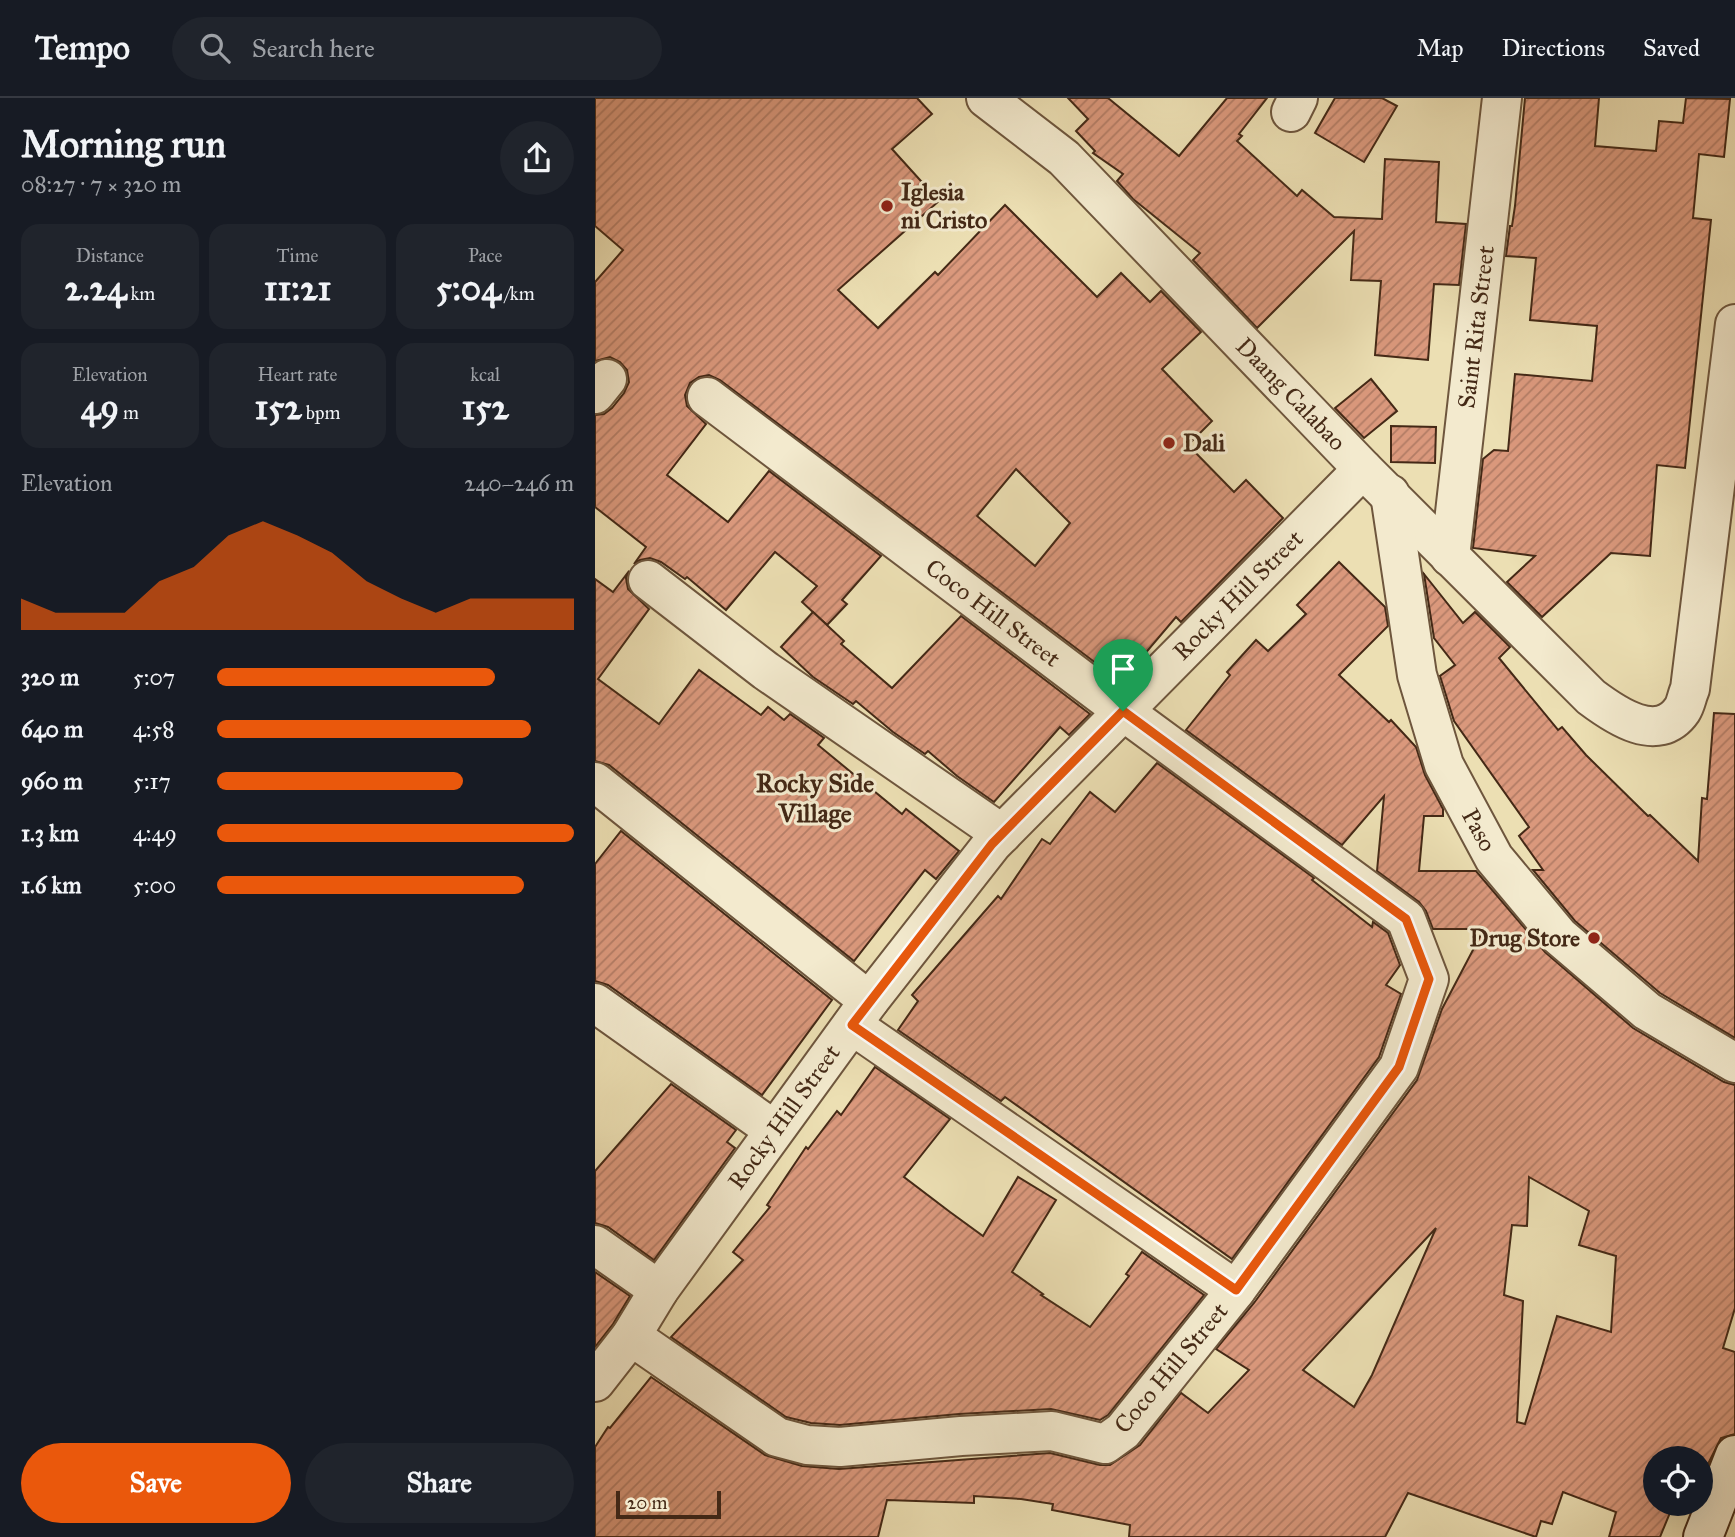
<!DOCTYPE html>
<html lang="en">
<head>
<meta charset="utf-8">
<style>
  body { margin:0; font-family:"IM FELL Great Primer",serif; background:#20242c; color:#f1f3f6; height:100vh; display:flex; flex-direction:column; font-size:26px; white-space:nowrap }
  * { box-sizing:border-box; margin:0 }
  p { font-size:23px; color:#9ea1a6 }
  .icon { flex:none; width:38px; height:38px; fill:none; stroke:currentColor; stroke-width:2; stroke-linecap:round; stroke-linejoin:round }
  .map { position:relative; flex:1; overflow:hidden }
  .sheet { display:flex; flex-direction:column; background:#171b24; width:595px }
  .sheet>* { flex:none }
  .buttons { position:absolute; left:1048px; top:1348px; display:grid; gap:14px }
  .buttons a { display:grid; place-items:center; width:70px; height:70px; border-radius:50%; background:#171b24; box-shadow:0 7px 28px #0002; font-size:35px }
  .scale { position:absolute; left:21px; bottom:18px; width:105px; box-sizing:border-box; padding-left:7px; border:4px solid #442916; border-top:0; font-size:19px; line-height:24px; white-space:nowrap; color:#442916; -webkit-text-stroke:5px #f3eace; paint-order:stroke }
  .pin { position:absolute; display:grid; place-items:center; width:60px; height:60px; color:#fff; margin:-72px -30px; border-radius:50% 50% 50% 0; rotate:-45deg; box-shadow:0 0 7px #0007 }
  .pin .icon { rotate:45deg }
  .round { display:grid; place-items:center; flex:none; width:74px; height:74px; border-radius:37px; background:#20242c }
  .headline { display:flex; align-items:center; justify-content:space-between; height:119px; padding:0 21px }
  h1 { font-size:38px; font-weight:700; line-height:52px }
  .figures { display:grid; grid-template-columns:repeat(3,1fr); gap:10px; height:119px; padding:7px 21px }
  .figures div { display:grid; align-content:center; border-radius:18px; background:#20242c; text-align:center }
  .figures b { font-size:35px; font-weight:700 }
  .figures small { font-size:19px; font-weight:400 }
  .figures p { font-size:19px }
  .chart { height:196px; padding:14px 21px }
  .chart p { display:flex; justify-content:space-between }
  .chart svg { width:100%; height:126px; margin-top:7px; fill:#ea580c; opacity:.7 }
  .primary-button { display:flex; gap:14px; margin-top:auto; padding:14px 21px }
  .primary-button a { flex:1; height:80px; border-radius:42px; background:#ea580c; color:#fff; font-size:28px; font-weight:700; line-height:80px; text-align:center }
  .primary-button a+a { background:#20242c; color:#f1f3f6 }
  ul { padding:0 21px; list-style:none; font-size:23px }
  li { display:grid; grid-template-columns:112px 84px 1fr; align-items:center; height:52px }
  li i { height:18px; border-radius:9px; background:#ea580c }
  header { display:flex; align-items:center; gap:42px; box-sizing:border-box; height:98px; padding:0 35px; background:#171b24; border-bottom:2px solid #363941 }
  header strong { font-size:33px }
  nav { display:flex; gap:38px; margin-inline-start:auto; font-size:24px }
  .search { width:490px; height:63px; background:#20242c; display:flex; align-items:center; gap:18px; box-sizing:border-box; padding:0 24px; border-radius:38px; color:#9ea1a6; font-size:26px }
  main { display:flex; flex:1; min-height:0 }
  .map>svg:first-child { display:block }
  .building { fill:url(#building-hatch); stroke:#442916; stroke-width:2; fill-rule:evenodd }
  .lines { fill:none; stroke-linecap:round; stroke-linejoin:round }
  .minor-casing { stroke:#6e563d; stroke-width:42 }
  .secondary-casing { stroke:#442916; stroke-width:42 }
  .minor { stroke:#f3eace; stroke-width:38 }
  .secondary { stroke:#f3eace; stroke-width:38 }
  .route-casing { stroke:#fff; stroke-width:14 }
  .route { stroke:#ea580c; stroke-width:9 }
  .poi-dot { fill:#8f2418; stroke:#f3eace; stroke-width:2.5 }
  .labels { text-anchor:middle; stroke-width:6; stroke-linejoin:round; paint-order:stroke }
  .poi-label { font-size:24px; font-weight:bold; fill:#442916; stroke:#f3eace; text-anchor:start }
  .street-label { font-size:24px; fill:#442916; stroke:#f3eace }
  .neighbourhood-label { font-size:26px; font-weight:bold; fill:#442916; stroke:#f3eace }
</style>
</head>
<body>
<header>
<strong>Tempo</strong>
<div class="search"><svg class="icon" aria-label="search" viewBox="0 0 24 24"><circle cx="10" cy="10" r="6"/><path d="M15 15l6 6"/></svg>Search here</div>
<nav><a>Map</a><a>Directions</a><a>Saved</a></nav>
</header>
<main>
<section class="sheet">
<div class="headline"><div><h1>Morning run</h1><p>08:27 · 7 × 320 m</p></div><a class="round"><svg class="icon" aria-label="share" viewBox="0 0 24 24"><path d="M12 15V3M7 8l5-5 5 5M5 13v7h14v-7"/></svg></a></div>
<div class="figures">
<div><p>Distance</p><b>2.24<small> km</small></b></div>
<div><p>Time</p><b>11:21</b></div>
<div><p>Pace</p><b>5:04<small> /km</small></b></div>
</div>
<div class="figures">
<div><p>Elevation</p><b>49<small> m</small></b></div>
<div><p>Heart rate</p><b>152<small> bpm</small></b></div>
<div><p>kcal</p><b>152</b></div>
</div>
<div class="chart"><p><span>Elevation</span>240–246 m</p>
<svg viewBox="0 0 160 44" preserveAspectRatio="none"><path d="M0 44V33L10 38L20 38L30 38L40 27L50 22L60 11L70 6L80 11L90 17L100 27L110 33L120 38L130 33L140 33L150 33L160 33V44z"/></svg>
</div>
<ul>
<li><b>320 m</b>5:07<i style="width:78%"></i></li>
<li><b>640 m</b>4:58<i style="width:88%"></i></li>
<li><b>960 m</b>5:17<i style="width:69%"></i></li>
<li><b>1.3 km</b>4:49<i style="width:100%"></i></li>
<li><b>1.6 km</b>5:00<i style="width:86%"></i></li>
</ul>
<div class="primary-button"><a>Save</a><a>Share</a></div>
</section>
<div class="map">
<svg width="1140" height="1439" viewBox="0 0 1140 1439">
  <defs>
    <pattern id="building-hatch" width="6" height="6" patternUnits="userSpaceOnUse" patternTransform="scale(1.75)"><rect width="6" height="6" fill="#da987c"/><path d="M-1 1l2-2M0 6l6-6M5 7l2-2" fill="none" stroke="#b27c65"/></pattern>
  </defs>
  <rect width="100%" height="100%" fill="#ecdfb3"/>
  <filter id="stains"><feTurbulence type="fractalNoise" baseFrequency=".00286" numOctaves="4"/><feColorMatrix values="0 0 0 0 .2 0 0 0 0 .09 0 0 0 0 .02 0 0 0 .5 -.17"/></filter>
  <radialGradient id="worn" r=".72"><stop offset=".6" stop-color="#630" stop-opacity="0"/><stop offset="1" stop-color="#630" stop-opacity=".3"/></radialGradient>
  <!-- building -->
  <g class="building">
    <path d="M0 0H322L337 16 297 51 344 103 243 192 283 230 340 174 343 177 410 107 502 199 526 175 555 204 566 193 606 234 567 271 617 323 593 347 639 394 651 382 688 420 586 524 581 519 526 584 125 282 114 277 104 279 95 285 90 297 92 308 111 326 72 377 133 424 174 373 286 458 247 502 252 506 232 527 207 504 222 488 180 454 131 512 92 479 90 481 66 464 55 460 45 462 39 466 51 449 0 409V317L9 316 17 310 29 295 34 284 32 272 25 264 15 259 0 263V184L28 152 0 128ZM421 371 475 425 440 468 382 418Z"/>
    <polygon points="473,0 513,0 584,58 632,0 672,0 644,36 647,38 642,43 702,98 707,92 739,119 787,121 790,61 844,64 841,124 871,126 864,187 839,186 833,262 780,257 786,183 756,182 759,133 662,230 598,162 605,155 538,101 522,83 528,76 498,55 500,53 481,33 493,21"/>
    <polygon points="740,0 787,0 802,8 769,64 720,35"/>
    <polygon points="930,0 1004,0 1000,48 1061,53 1064,23 1088,25 1091,0 1135,1 1129,59 1104,56 1098,120 1116,122 1090,370 1062,367 1055,458 1016,455 947,519 912,484 940,458 878,450 888,361 899,352 913,353 920,276 997,283 1002,228 935,222 941,160 911,158 915,128 917,128 920,108"/>
    <polygon points="776,281 802,313 769,340 740,310"/>
    <polygon points="796,328 841,329 840,365 796,364"/>
    <path d="M744 464 790 509 793 528 744 577 794 624 796 622 821 649 830 677 848 711V718H829L824 773H881L950 854 1038 930 1129 984 1140 987V1210L1128 1250 1140 1254V1336L1126 1340 1113 1366 1106 1363V1360H1060V1405H1079L1065 1439H1014L1021 1414 968 1394 957 1426 946 1423 941 1439 813 1395 790 1439H534L535 1427 457 1412 458 1406 426 1401 379 1398V1405L292 1402 283 1439H0V1349L13 1329 15 1330 56 1279 170 1357 207 1368 244 1371 455 1355 505 1367H515L545 1347 586 1295 613 1315 654 1272 621 1251 659 1205 822 982 847 911 889 831H838L831 813 824 804 782 773 789 698 747 747 591 632 635 577 632 574 661 542 673 553 711 516 702 507ZM934 1079 994 1113 984 1147 1021 1158 1016 1234 962 1218 930 1326 922 1324 928 1203 909 1197 917 1127 932 1128ZM841 1130 777 1277 759 1309 708 1272Z"/>
    <polygon points="34,473 31,480 33,491 54,511 3,581 64,626 104,572 166,617 173,609 189,622 195,616 229,640 223,647 307,716 311,711 364,753 341,781 330,772 259,863 14,667 0,663 0,481 18,494"/>
    <polygon points="829,476 868,525 880,514 915,549 904,560 963,632 967,629 991,657 1053,718 1055,717 1103,763 1107,700 1112,701 1119,615 1140,616 1140,940 1065,895 980,823 938,772 948,772 924,738 934,729 859,623 845,578 860,567 839,540"/>
    <polygon points="218,514 249,543 246,546 297,590 366,518 495,616 474,637 465,629 399,704 362,678 333,653 330,656 298,634 261,603 258,606 218,579 186,549"/>
    <polygon points="562,665 719,780 717,782 777,829 778,824 793,835 805,867 791,887 806,896 784,959 637,1161 410,999 406,1003 303,932 323,903 317,897 403,798 406,801 447,741 455,746 495,694 520,714"/>
    <polygon points="26,733 237,902 167,997 13,887 0,883 0,766"/>
    <polygon points="280,969 355,1021 309,1079 355,1114 388,1138 423,1079 461,1102 417,1174 448,1196 446,1197 495,1229 534,1178 531,1176 547,1154 609,1197 513,1317 505,1322 456,1311 364,1316 245,1327 216,1325 191,1319 76,1239 148,1162 138,1154 175,1109 172,1107 211,1049 213,1051 242,1013 246,1017"/>
    <polygon points="76,986 141,1032 132,1044 140,1050 59,1162 13,1129 0,1125 0,1073"/>
    <polygon points="0,1174 35,1198 18,1226 0,1249"/>
  </g>
  <g class="lines">
    <!-- minor casing -->
    <g class="minor-casing">
      <g id="minor">
        <path d="M391 0 469 60 768 371 996 599C1020 617 1063 647 1087 612 1091 606 1092 597 1095 591L1140 226"/>
        <polyline points="696,14 703,0"/>
        <polyline points="0,296 12,281"/>
        <polyline points="795,396 822,577 849,667 899,760 964,838 1052,913 1140,965"/>
        <polyline points="855,459 907,0"/>
        <polyline points="53,482 171,573 407,736"/>
        <polyline points="0,684 274,903"/>
        <polyline points="0,905 179,1032"/>
        <polyline points="257,927 641,1192"/>
        <polyline points="0,1147 64,1192"/>
        <polyline points="36,1238 182,1339 212,1347 245,1349 366,1338 457,1333 510,1346 528,1333 641,1192 804,969 834,881 811,821 528,613 112,299"/>
        <polyline points="0,1284 36,1238 64,1192 274,903 397,746 768,371"/>
      </g>
    </g>
    <!-- secondary casing -->
    <g class="secondary-casing">
      <polyline id="secondary" points="1108,1439 1140,1357"/>
    </g>
    <!-- minor -->
    <use href="#minor" class="minor"/>
    <!-- secondary -->
    <use href="#secondary" class="secondary"/>
  </g>
  <g class="lines">
    <!-- route casing -->
    <g class="route-casing">
      <polygon id="route" points="528,613 811,821 834,881 804,969 641,1192 257,927 397,746"/>
    </g>
    <!-- route -->
    <use href="#route" class="route"/>
  </g>
  <!-- markers -->
  <g class="poi-dot">
    <circle cx="292" cy="108" r="7"/>
    <circle cx="574" cy="345" r="7"/>
    <circle cx="999" cy="840" r="7"/>
  </g>
  <g class="labels">
    <!-- poi labels -->
    <g class="poi-label">
      <text x="306" y="102">Iglesia<tspan x="306" dy="28">ni Cristo</tspan></text>
      <text x="588" y="353">Dali</text>
      <text x="985" y="848" text-anchor="end">Drug Store</text>
    </g>
    <!-- street labels -->
    <g class="street-label">
      <text transform="translate(881 229) rotate(-83)" y="8">Saint Rita Street</text>
      <text transform="translate(696 296) rotate(46)" y="8">Daang Calabao</text>
      <text transform="translate(643 497) rotate(-45)" y="8">Rocky Hill Street</text>
      <text transform="translate(398 515) rotate(37)" y="8">Coco Hill Street</text>
      <text transform="translate(884 732) rotate(61)" y="8">Paso</text>
      <text transform="translate(189 1019) rotate(-54)" y="8">Rocky Hill Street</text>
      <text transform="translate(576 1270) rotate(-50)" y="8">Coco Hill Street</text>
    </g>
    <!-- neighbourhood labels -->
    <g class="neighbourhood-label">
      <text x="220" y="694">Rocky Side<tspan x="220" dy="30">Village</tspan></text>
    </g>
  </g>
  <rect width="100%" height="100%" filter="url(#stains)"/>
  <rect width="100%" height="100%" fill="url(#worn)"/>
</svg>
<div class="buttons">
<a><svg class="icon" aria-label="locate" viewBox="0 0 24 24"><circle cx="12" cy="12" r="6"/><path d="M12 2v4M12 18v4M2 12h4M18 12h4"/></svg></a>
</div>
<div class="scale">20 m</div>
<div class="pin" style="left:528px;top:613px;background:#1e9e55"><svg class="icon" aria-label="arrive" viewBox="0 0 24 24"><path d="M6 21V4h12l-3 4 3 4H6"/></svg></div>
</div>
</main>
</body>
</html>
